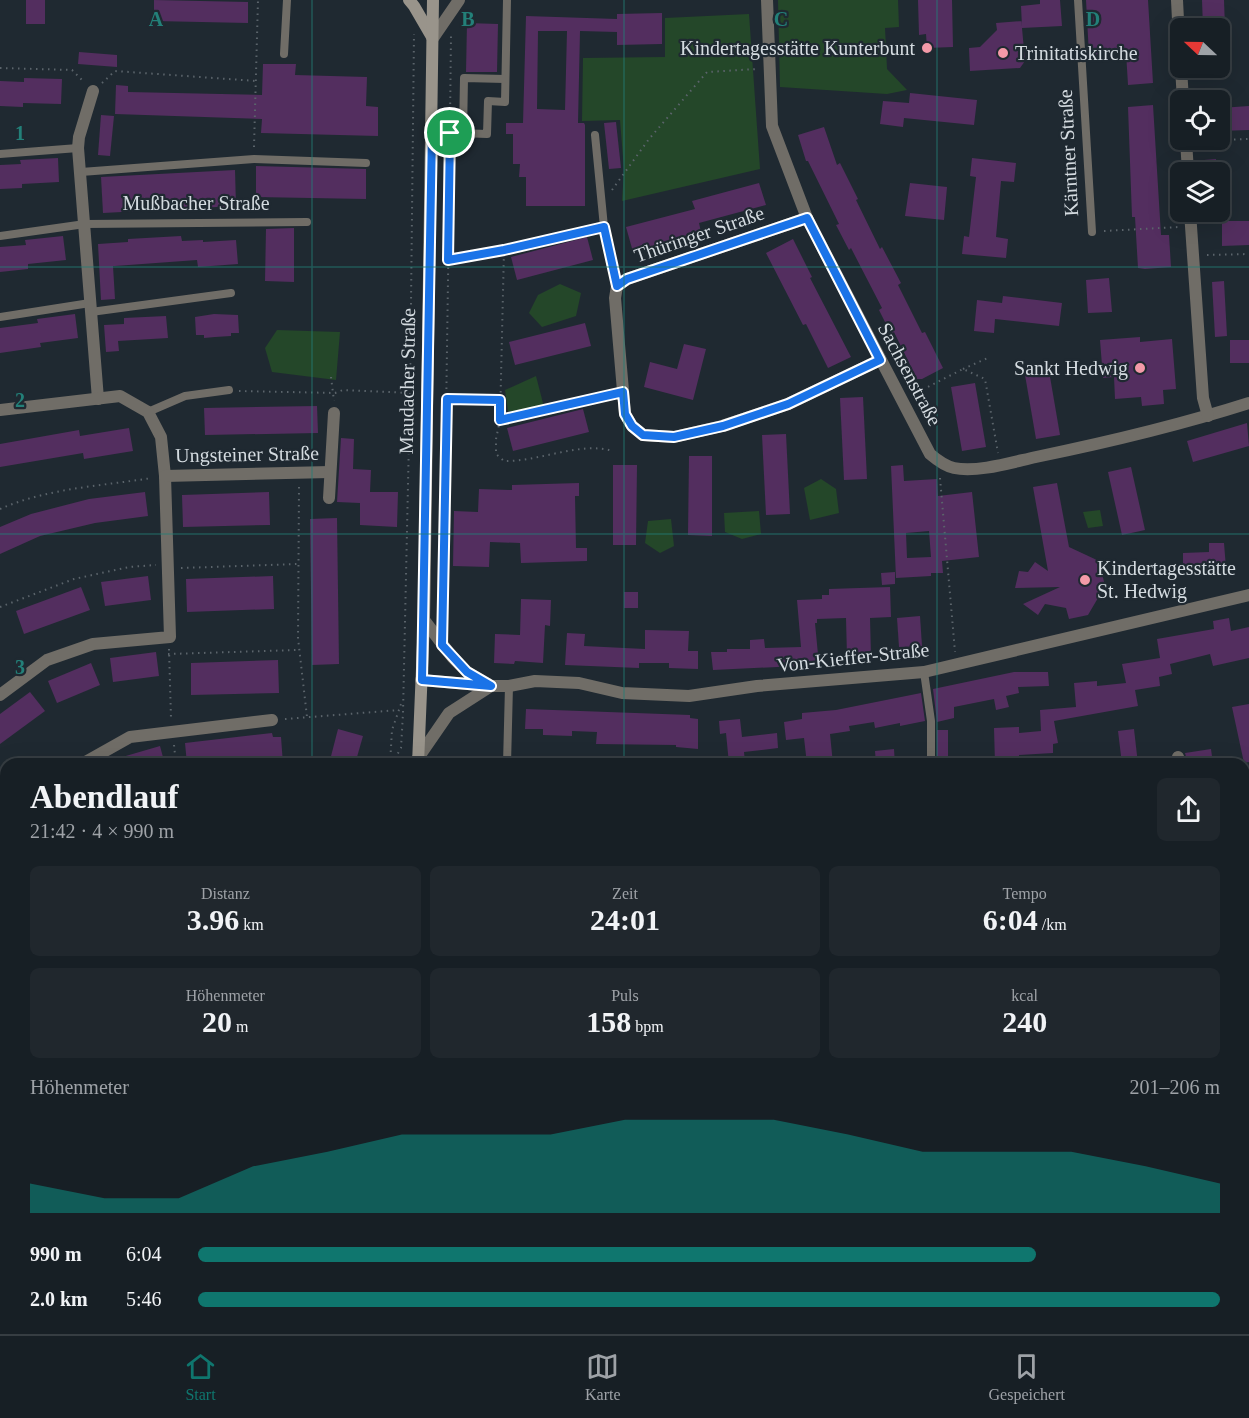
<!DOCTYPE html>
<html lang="de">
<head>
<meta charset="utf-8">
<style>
  body { margin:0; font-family:"Times New Roman",serif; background:#20272d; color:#f1f3f6; height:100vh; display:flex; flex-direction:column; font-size:22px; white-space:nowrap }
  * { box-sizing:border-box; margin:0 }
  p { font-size:20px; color:#9ea2a7 }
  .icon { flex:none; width:33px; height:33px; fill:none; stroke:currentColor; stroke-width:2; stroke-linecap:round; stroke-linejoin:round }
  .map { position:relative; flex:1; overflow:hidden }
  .details { position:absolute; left:0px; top:758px; width:1250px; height:578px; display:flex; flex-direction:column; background:#171f25; border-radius:18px 18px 0 0; box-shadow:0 6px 24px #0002,0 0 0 2px #363d42 }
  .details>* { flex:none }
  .needle { width:39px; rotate:292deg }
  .buttons { position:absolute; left:1170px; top:18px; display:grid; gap:12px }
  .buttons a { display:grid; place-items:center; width:60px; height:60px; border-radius:9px; background:#171f25; box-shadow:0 6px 24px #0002,0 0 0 2px #363d42; font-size:30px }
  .pin { position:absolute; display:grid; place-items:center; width:51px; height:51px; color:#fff; margin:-26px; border:3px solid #fff; border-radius:50%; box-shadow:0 2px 6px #0007 }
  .round { display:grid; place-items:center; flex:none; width:63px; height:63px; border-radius:9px; background:#20272d }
  .head { display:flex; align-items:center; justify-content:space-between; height:102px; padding:0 30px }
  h1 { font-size:33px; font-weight:600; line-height:45px }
  .stats { display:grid; grid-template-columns:repeat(3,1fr); gap:9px; height:102px; padding:6px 30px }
  .stats div { display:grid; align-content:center; border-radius:9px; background:#20272d; text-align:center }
  .stats b { font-size:30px; font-weight:600 }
  .stats small { font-size:16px; font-weight:400 }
  .stats p { font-size:16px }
  .chart { height:168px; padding:12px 30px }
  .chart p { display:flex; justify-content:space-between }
  .chart svg { width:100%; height:108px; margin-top:6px; fill:#0f766e; opacity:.7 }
  ul { padding:0 30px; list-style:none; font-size:20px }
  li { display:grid; grid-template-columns:96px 72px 1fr; align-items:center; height:45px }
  li i { height:15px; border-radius:8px; background:#0f766e }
  .tabs { display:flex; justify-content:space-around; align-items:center; height:84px; border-top:2px solid #363d42; background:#171f25; font-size:16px; color:#9ea2a7 }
  .tabs a { display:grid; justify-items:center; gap:3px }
  .tabs .active { color:#0f766e }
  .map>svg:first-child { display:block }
  .green { fill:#244729 }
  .building { fill:#532e5f; fill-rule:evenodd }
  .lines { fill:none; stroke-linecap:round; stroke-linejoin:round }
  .path { stroke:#5b646b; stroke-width:2; stroke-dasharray:1.5 4.5; stroke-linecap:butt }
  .lane { stroke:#706d67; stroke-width:8 }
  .street { stroke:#706d67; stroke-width:12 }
  .secondary { stroke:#99948b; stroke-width:12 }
  .route-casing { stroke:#fff; stroke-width:12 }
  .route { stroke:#1a73e8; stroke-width:8 }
  .grid { fill:none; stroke:#238079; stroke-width:1.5; stroke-opacity:0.55 }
  .poi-dot { fill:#f39aa8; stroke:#1f2931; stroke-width:2 }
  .labels { text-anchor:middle; stroke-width:4.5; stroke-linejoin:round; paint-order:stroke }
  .poi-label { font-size:20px; fill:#d4dbe0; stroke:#1f2931; text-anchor:end }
  .street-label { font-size:20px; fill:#d4dbe0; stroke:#1f2931 }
  .grid-label { font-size:20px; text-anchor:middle; font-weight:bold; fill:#238079; stroke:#1f2931; stroke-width:4.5; stroke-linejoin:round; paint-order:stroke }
</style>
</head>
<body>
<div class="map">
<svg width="1249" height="1334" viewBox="0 0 1249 1334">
  <rect width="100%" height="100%" fill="#1f2931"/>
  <!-- green -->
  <g class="green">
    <polygon points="778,0 898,0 899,27 885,28 887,69 907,90 887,94 780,87"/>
    <polygon points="749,14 760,169 622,201 624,170 620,120 582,121 583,58 665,57 665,18"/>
    <polygon points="560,284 581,293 576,316 542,327 529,313 538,295"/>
    <polygon points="277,330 340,332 336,380 272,372 265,348"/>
    <polygon points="536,376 544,407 525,411 508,411 505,390"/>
    <polygon points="821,479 836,489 839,513 810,520 804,488"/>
    <polygon points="1100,510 1103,526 1088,528 1083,512"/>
    <polygon points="759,511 761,534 742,539 725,532 724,513"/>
    <polygon points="671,519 674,546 660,553 645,543 648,521"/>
    <polygon points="0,1048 6,1055 6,1329 189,1329 192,1334 0,1334"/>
  </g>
  <!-- building -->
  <g class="building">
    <rect x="26" y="0" width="19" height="24"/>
    <polygon points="154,0 248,2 248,23 154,21"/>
    <polygon points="918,0 952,0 953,47 927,48 926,34 919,35"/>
    <polygon points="1040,0 1060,0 1062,26 1022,28 1025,61 1020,68 970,71 969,48 980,47 997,30 996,23 1022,21 1022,27 1021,6 1040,4"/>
    <polygon points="1086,0 1148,0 1153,83 1128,85 1126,52 1089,55"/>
    <polygon points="1202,0 1224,0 1225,28 1203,28"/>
    <path d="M662 13V44L617 45V32L580 31 578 123H584L585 125V206H526V177H519L520 164H513V134H506V123H523L526 16 617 19V14ZM538 31H567L565 110 537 109Z"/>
    <polygon points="467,23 498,24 497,72 466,72"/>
    <polygon points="79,52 117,55 117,67 78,64"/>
    <polygon points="263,64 296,64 295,75 367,77 366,106 378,107 378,136 261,133 262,119 115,114 116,85 128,86 128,92 262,95"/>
    <polygon points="1199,68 1211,68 1212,80 1199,80"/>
    <polygon points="24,78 62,79 61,104 23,103 23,107 0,106 0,81 24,82"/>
    <polygon points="910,93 977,100 974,125 904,118 903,127 880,124 883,101 909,103"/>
    <polygon points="1153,105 1161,235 1169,235 1171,267 1145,269 1138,268 1135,217 1132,217 1128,107"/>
    <polygon points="1249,106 1249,130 1220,131 1220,108"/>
    <polygon points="101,115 114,116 110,156 98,155"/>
    <polygon points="616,122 621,168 609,169 604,123"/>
    <polygon points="824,127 837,165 840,163 858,199 856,200 880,249 882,247 901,283 898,285 922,333 925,332 943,368 922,379 917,379 894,332 891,334 879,310 882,308 851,248 849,250 836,225 839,224 808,161 806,161 798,135"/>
    <polygon points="58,158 59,182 22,184 22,188 0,189 0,165 21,164 20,160"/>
    <polygon points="972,158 1016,163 1014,182 1001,181 996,237 1008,239 1006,258 962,254 964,236 969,237 976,177 970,176"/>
    <polygon points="1216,159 1217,172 1205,172 1204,160"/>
    <polygon points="256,166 366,169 366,199 256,197"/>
    <polygon points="235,170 236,206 103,213 101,177"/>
    <polygon points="759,183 766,205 699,223 701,232 633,252 626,227 695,209 692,201"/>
    <polygon points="910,183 947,187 944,220 905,216"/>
    <polygon points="1222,221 1249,221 1249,245 1222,246"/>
    <polygon points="294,228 294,282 265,281 266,229"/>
    <polygon points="63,236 66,260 28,264 28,269 0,272 0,247 26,245 25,240"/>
    <polygon points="181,236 182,241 203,240 203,242 236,240 238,264 198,267 197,260 115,266 113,266 115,299 101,300 98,244 128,242 128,239"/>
    <polygon points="587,237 593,260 517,280 511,257"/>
    <polygon points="793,239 812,277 810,278 851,357 828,368 806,324 803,325 766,253"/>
    <polygon points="1109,278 1112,312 1088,313 1086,280"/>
    <polygon points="1224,281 1227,336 1215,337 1212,282"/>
    <polygon points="1003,296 1062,303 1059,326 995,319 994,333 974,331 977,300 1002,303"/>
    <polygon points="75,314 78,338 40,343 41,347 0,353 0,328 38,323 37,319"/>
    <polygon points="214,314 238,315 239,333 231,333 231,336 215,337 204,338 204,335 196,335 195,317"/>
    <polygon points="166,316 168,338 118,341 119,351 106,352 104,325 124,324 124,318"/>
    <polygon points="585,323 591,346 515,365 509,342"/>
    <polygon points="1140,337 1140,342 1172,339 1176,389 1163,390 1164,404 1142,406 1141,397 1115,399 1114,377 1103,378 1100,340"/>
    <rect x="1230" y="340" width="19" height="23"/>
    <polygon points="684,344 706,349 693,400 644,387 650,362 677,369"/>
    <polygon points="1049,371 1060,435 1036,439 1025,375"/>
    <polygon points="975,383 986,447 962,451 951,387"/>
    <polygon points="863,397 867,479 844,480 840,398"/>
    <polygon points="317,406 318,433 205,435 204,408"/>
    <polygon points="583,409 589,432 513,451 507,428"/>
    <polygon points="1247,423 1249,446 1193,462 1187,441"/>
    <polygon points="129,428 133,451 84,459 83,453 0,467 0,444 79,430 80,436"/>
    <polygon points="786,434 790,514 766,515 762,435"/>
    <polygon points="341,438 354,439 353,469 371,470 370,492 398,492 397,527 360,525 360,503 337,502"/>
    <polygon points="689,456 712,456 712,536 688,535"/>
    <polygon points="613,465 637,465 636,545 613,545"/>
    <path d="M903 465 904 481 937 479 938 496 972 492 979 557 942 561 943 573H931V576L896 578 891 466ZM929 531 931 557 907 558 906 533Z"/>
    <polygon points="1131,467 1145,530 1122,535 1108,472"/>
    <polygon points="579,483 579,496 575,496 576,548 587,548 587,561 521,563 520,543 490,542 489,567 453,566 454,511 478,512 479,489 512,490 512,485"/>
    <polygon points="1057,483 1069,547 1099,561 1105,586 1088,615 1069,619 1066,608 1045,604 1038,615 1023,604 1060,587 1015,588 1019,571 1028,572 1035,562 1048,571 1033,487"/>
    <polygon points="145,492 148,516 95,523 40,536 0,554 0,527 31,514 89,499"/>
    <polygon points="269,492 270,525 183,527 182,495"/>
    <polygon points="337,518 339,664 312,665 310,519"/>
    <polygon points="1209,543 1224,543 1226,568 1183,573 1183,553 1209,552"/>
    <polygon points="895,572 895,584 882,585 881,573"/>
    <polygon points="148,576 151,600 105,606 101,582"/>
    <polygon points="273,576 274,609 187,612 186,579"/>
    <polygon points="81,587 90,610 24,634 16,611"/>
    <polygon points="890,587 891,617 870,618 871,656 847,657 846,618 817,619 817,623 815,623 819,665 713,670 711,652 727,652 727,649 750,649 750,640 764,639 765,648 801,647 797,600 822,599 822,595 829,595 829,589"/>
    <rect x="624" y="592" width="14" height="16"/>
    <polygon points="521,599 551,600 550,626 545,625 543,663 515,661 514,664 494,663 495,634 520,635"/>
    <polygon points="920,616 922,646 899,647 897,618"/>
    <polygon points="1229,618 1231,631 1249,627 1249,658 1213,666 1210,654 1170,664 1172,674 1159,677 1160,686 1135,690 1138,706 1054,721 1058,743 1053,744 1053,753 1019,755 1019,764 995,764 994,728 1019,727 1019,733 1041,731 1040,710 1076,707 1074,683 1097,681 1097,686 1126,683 1122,664 1160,658 1157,639 1214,629 1213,621"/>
    <polygon points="645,630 689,631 688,651 698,651 698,669 669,668 669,663 639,663 639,668 565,665 567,633 585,634 584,646 645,649"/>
    <polygon points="156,652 159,676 113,682 110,658"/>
    <polygon points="278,660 279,693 191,695 191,663"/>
    <polygon points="91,663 100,685 57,703 48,681"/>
    <polygon points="1014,672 1048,672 1049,686 1018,687 1019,693 1006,696 1009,707 996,710 994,699 954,707 954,718 937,722 933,689"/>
    <polygon points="30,692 45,711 0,744 0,714"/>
    <polygon points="921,693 925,721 900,726 900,723 875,728 874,722 849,726 850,731 830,734 833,764 807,764 804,738 786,740 784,722 802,719 802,713 836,710"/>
    <polygon points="1249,704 1249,762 1244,763 1232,707"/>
    <polygon points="526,709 690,715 690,718 698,719 698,749 676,747 676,745 596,744 597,732 572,731 572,736 543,735 543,729 525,729"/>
    <polygon points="740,719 742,737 777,733 778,748 744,752 745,762 729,764 726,733 720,734 719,721"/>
    <polygon points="338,729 363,736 355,764 329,764"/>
    <polygon points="1134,729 1138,764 1122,764 1118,731"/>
    <rect x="937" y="730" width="11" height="34"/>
    <polygon points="272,733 273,737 281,737 283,764 248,764 248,760 212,764 187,764 185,743"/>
    <polygon points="160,746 164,761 161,761 162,764 112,764 112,760"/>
    <polygon points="894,749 895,764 876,764 875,751"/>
    <polygon points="1211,749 1213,764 1188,764 1185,753"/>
  </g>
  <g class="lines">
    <!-- path -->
    <g class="path">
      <polyline points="0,68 72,70 84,82"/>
      <polyline points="102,83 115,71 256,81"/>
      <polyline points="450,122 451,35"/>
      <polyline points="1198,141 1249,139"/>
      <polyline points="254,147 258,0"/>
      <polyline points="612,190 649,139 707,72 757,69"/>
      <polyline points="1104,231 1179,227"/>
      <polyline points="504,250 592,229"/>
      <polyline points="1207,255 1249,254"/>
      <polyline points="448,260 504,250 500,420 609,395"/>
      <polyline points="963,369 990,357"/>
      <polyline points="331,377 334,401"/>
      <polyline points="239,391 335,393 343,390 410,393"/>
      <polyline points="912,395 963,369 985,379 998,453"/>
      <polyline points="447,399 500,400"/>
      <path d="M500 420 496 439V454L504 461C538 462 581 441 613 451"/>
      <polyline points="940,478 955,652"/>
      <polyline points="299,487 298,638 307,717"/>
      <path d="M0 509C48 488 101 486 152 478"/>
      <polyline points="181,568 298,564"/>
      <polyline points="0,607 74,579 129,567 156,565"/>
      <polyline points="443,623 450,143"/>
      <polyline points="169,649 171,718"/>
      <polyline points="168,654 297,650"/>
      <polyline points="285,719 399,710"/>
      <polyline points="174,745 176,764"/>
      <polyline points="390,764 392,730 401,704"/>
      <polyline points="392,764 401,748 403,713 410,393 414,34"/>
      <polyline points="438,764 438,754"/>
      <polyline points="0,1105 6,1114"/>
      <polyline points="0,1245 6,1243"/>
      <polyline points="128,1329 130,1334"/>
      <polyline points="374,1334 374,1329"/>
    </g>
    <!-- lane -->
    <g class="lane">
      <polyline points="1078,0 1092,232"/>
      <polyline points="284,54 287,0"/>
      <polyline points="432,132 487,134 488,101 505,102 507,0"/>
      <polyline points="463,134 464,78 505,79"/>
      <polyline points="595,135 604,227 617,286"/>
      <polyline points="0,154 78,148"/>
      <polyline points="81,172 254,159 366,163"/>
      <polyline points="0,236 85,224 307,222"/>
      <polyline points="91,312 231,293"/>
      <polyline points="0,317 90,303"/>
      <polyline points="148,412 185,396 229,390"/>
      <polyline points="924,672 931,721 931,764"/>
      <polyline points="507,764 509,686"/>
      <polyline points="0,1041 6,1048"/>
      <polyline points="194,1329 197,1334"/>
      <polyline points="648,1329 648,1334"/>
    </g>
    <!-- street -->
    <g class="street">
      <path d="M767 0 772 126 807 218 930 454C937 460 945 466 954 468 977 473 1013 462 1036 457 1109 442 1177 426 1249 403"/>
      <polyline points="1177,0 1180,60"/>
      <polyline points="433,38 459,0"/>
      <polyline points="1181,68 1183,100"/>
      <polyline points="93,91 79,137 78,148 98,399"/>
      <polyline points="1186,140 1188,172"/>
      <polyline points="1190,212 1203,398 1208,416"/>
      <polyline points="807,218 627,279 617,286 615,298 625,414 632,426 643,435 674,437 722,426 788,404 880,360"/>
      <polyline points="0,410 120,396 148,412 161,437 165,476 170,637 93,644 47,660 0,695"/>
      <polyline points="165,476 330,472"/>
      <polyline points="329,498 334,413"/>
      <polyline points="424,620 453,658 467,672 488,684"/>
      <polyline points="421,680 491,686 509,686 535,681 579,683 622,693 689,696 757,686 924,672 1249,595"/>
      <polyline points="1178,757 1180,764"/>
      <polyline points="418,758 449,713 491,686"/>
      <polyline points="82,764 130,737 272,720"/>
      <polyline points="0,774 6,782"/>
      <polyline points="0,823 1,822 6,830"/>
      <polyline points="1244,844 1249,842"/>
      <polyline points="0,864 6,853"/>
      <polyline points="1244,989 1249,988"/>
      <polyline points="1244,1192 1246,1202 1249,1202"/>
      <polyline points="1081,1329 1082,1334"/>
    </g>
    <!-- secondary -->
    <g class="secondary">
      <polyline points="409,0 414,6 432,37"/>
      <polyline points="418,764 424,620 433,0"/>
      <polyline points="1244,1326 1249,1325"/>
      <polyline points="415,1329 418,1334"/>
      <polyline points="396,1334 397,1329"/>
      <polyline points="1176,1334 1219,1329"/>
    </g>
  </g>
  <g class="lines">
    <!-- route casing -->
    <g class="route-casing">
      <polygon id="route" points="432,132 450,133 448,260 504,250 604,227 617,286 627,279 807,218 880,360 788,404 723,426 674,437 643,435 632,426 625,414 623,392 500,420 500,400 447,399 442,645 467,672 491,686 422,680"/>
    </g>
    <!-- route -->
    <use href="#route" class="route"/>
  </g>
  <!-- grid -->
  <path class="grid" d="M312 0V764M624 0V764M937 0V764M0 267H1249M0 534H1249M0 800H6M1244 800H1249M0 1067H6M1244 1067H1249M312 1329V1334M624 1329V1334M937 1329V1334"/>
  <!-- markers -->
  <g class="poi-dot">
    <circle cx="927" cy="48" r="6"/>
    <circle cx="1003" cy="53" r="6"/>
    <circle cx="1140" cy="368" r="6"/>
    <circle cx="1085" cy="580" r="6"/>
  </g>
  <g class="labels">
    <!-- poi labels -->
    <g class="poi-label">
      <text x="915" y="55">Kindertagesstätte Kunterbunt</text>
      <text x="1015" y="60" text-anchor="start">Trinitatiskirche</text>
      <text x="1128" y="375">Sankt Hedwig</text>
      <text x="1097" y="575" text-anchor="start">Kindertagesstätte<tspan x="1097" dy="23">St. Hedwig</tspan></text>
    </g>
    <!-- street labels -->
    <g class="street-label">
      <text transform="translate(1068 153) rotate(-93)" y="7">Kärntner Straße</text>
      <text x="196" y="210">Mußbacher Straße</text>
      <text transform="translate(699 234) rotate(-19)" y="7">Thüringer Straße</text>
      <text transform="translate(910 374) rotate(62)" y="7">Sachsenstraße</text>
      <text transform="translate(407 381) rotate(-89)" y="7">Maudacher Straße</text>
      <text transform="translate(247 454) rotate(-1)" y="7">Ungsteiner Straße</text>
      <text transform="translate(853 657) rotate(-6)" y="7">Von-Kieffer-Straße</text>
    </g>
  </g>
  <g class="grid-label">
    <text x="156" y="26">A</text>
    <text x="468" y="26">B</text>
    <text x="781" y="26">C</text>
    <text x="1093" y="26">D</text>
    <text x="20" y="140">1</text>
    <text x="20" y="407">2</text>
    <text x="20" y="674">3</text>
  </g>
</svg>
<div class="buttons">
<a><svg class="needle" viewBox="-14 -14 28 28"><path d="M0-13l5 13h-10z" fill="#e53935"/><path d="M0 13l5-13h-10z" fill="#9ea2a7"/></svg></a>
<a><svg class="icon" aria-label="locate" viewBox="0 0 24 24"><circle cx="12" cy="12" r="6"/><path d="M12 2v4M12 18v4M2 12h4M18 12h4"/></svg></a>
<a><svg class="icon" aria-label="layers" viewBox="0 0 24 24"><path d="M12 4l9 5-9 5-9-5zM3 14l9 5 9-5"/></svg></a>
</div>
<div class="pin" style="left:450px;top:133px;background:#1e9e55"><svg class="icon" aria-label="arrive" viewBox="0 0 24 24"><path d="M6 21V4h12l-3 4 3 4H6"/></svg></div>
<section class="details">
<div class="head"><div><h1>Abendlauf</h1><p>21:42 · 4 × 990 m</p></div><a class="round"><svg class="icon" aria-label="share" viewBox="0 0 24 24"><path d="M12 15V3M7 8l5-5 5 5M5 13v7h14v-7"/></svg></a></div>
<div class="stats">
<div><p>Distanz</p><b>3.96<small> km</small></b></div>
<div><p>Zeit</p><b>24:01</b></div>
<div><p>Tempo</p><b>6:04<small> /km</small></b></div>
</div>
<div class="stats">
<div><p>Höhenmeter</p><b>20<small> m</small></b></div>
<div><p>Puls</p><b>158<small> bpm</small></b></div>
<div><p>kcal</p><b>240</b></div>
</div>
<div class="chart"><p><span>Höhenmeter</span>201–206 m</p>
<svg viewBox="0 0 160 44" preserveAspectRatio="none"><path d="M0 44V32L10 38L20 38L30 25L40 19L50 12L60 12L70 12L80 6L90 6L100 6L110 12L120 19L130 19L140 19L150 25L160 32V44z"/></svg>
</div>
<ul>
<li><b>990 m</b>6:04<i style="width:82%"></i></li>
<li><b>2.0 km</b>5:46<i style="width:100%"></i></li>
</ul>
</section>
</div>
<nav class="tabs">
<a class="active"><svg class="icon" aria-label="home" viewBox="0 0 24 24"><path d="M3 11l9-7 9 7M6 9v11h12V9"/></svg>Start</a>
<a><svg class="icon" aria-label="map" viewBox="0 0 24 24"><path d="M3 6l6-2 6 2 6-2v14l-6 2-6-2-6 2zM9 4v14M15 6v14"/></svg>Karte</a>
<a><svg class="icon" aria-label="saved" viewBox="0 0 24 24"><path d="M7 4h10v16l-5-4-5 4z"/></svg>Gespeichert</a>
</nav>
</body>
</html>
